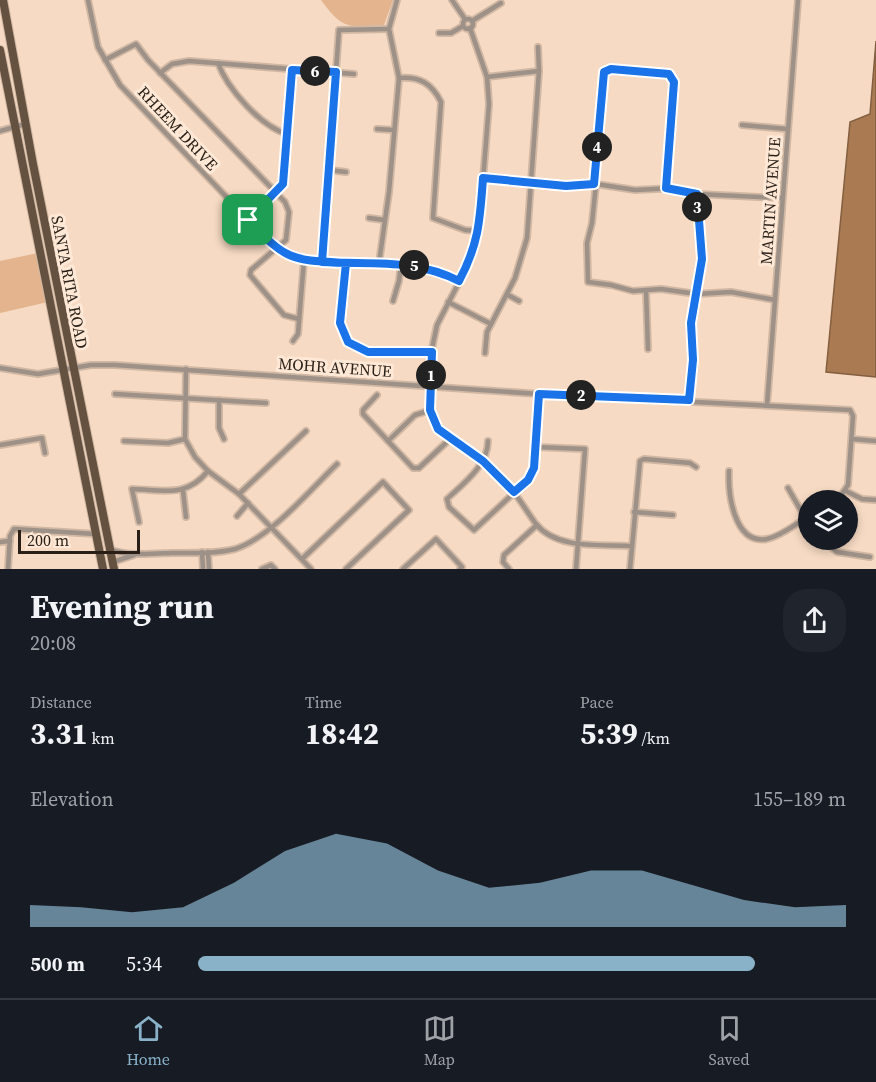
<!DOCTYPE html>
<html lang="en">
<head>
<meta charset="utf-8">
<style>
  body { margin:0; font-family:"Source Serif 4",serif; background:#20242c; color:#f1f3f6; height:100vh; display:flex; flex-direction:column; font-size:22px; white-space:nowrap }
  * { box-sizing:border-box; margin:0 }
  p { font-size:20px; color:#9ea1a6 }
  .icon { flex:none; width:33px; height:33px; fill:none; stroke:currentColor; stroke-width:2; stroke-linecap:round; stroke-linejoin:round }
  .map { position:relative; height:569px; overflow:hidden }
  .panel { display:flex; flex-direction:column; background:#171b24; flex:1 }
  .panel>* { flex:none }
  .fabs { position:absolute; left:798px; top:490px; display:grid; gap:12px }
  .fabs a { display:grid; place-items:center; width:60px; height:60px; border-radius:50%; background:#171b24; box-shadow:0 3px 9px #0003; font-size:30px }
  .scale { position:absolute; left:18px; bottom:15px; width:122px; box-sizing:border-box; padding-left:6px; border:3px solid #291f16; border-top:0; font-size:16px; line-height:21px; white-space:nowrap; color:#291f16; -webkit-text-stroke:4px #ffe8d6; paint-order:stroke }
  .pin { position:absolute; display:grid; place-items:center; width:51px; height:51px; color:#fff; margin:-26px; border-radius:12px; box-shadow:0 3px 9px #0006 }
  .km { position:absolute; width:30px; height:30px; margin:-15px; border-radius:50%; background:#222; color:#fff; font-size:16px; line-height:30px; text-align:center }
  .round { display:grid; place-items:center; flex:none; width:63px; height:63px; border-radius:24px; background:#20242c }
  .head { display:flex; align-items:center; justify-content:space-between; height:102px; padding:0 30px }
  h1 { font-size:33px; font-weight:700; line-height:45px }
  .stats { display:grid; grid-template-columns:repeat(3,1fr); gap:9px; height:102px; padding:6px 30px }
  .stats div { display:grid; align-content:center }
  .stats b { font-size:30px; font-weight:700 }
  .stats small { font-size:16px; font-weight:400 }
  .stats p { font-size:16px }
  .chart { height:168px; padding:12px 30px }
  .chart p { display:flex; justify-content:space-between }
  .chart svg { width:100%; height:108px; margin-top:6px; fill:#89b2c9; opacity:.7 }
  ul { padding:0 30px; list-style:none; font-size:20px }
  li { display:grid; grid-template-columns:96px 72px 1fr; align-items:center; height:45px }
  li i { height:15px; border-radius:8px; background:#89b2c9 }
  .menu { display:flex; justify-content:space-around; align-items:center; height:84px; border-top:2px solid #363941; background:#171b24; font-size:16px; color:#9ea1a6 }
  .menu a { display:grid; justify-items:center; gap:3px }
  .menu .current { color:#89b2c9 }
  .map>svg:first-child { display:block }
  .green { fill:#e3b48d }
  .water { fill:#aa7b52; stroke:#835f40; stroke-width:1.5 }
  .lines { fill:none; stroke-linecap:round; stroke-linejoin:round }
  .minor-casing { stroke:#d1b8a4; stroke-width:8 }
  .primary-casing { stroke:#d1b8a4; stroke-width:10 }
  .minor { stroke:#9d9188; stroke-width:4.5 }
  .primary { stroke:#655140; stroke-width:8 }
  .route-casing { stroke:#fff; stroke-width:12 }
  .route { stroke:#1a73e8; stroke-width:8 }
  .labels { text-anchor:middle; stroke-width:6; stroke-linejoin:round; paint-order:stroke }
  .street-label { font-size:16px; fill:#291f16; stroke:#ffe8d6 }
</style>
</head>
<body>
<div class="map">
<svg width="876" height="569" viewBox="0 0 876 569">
  <rect width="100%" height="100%" fill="#f6dac3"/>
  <!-- green -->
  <g class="green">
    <path d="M321 0H393L384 25C348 28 342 29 321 0Z"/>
    <polygon points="38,253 48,302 0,313 0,261"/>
  </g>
  <!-- water -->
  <polygon class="water" points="876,41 876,377 826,372 850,122 870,114"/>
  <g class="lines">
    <!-- minor casing -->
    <g class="minor-casing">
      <g id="minor">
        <polyline points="88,0 98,47 120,85 276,249 304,260 426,267 459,281"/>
        <polyline points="452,0 465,19"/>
        <circle cx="468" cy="24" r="5"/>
        <polyline points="472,21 501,3"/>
        <path d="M470 28 487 77 489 104 479 231 471 259 437 325C429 359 419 414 449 438 465 452 485 461 500 476 515 490 524 508 536 524 557 550 601 544 631 546"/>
        <polyline points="439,33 451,33 463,26"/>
        <polyline points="105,60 136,44 148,60 285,202 289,212 286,240 251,270 250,275 284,315 299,319"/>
        <path d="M218 63C227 88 261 127 287 134"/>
        <polyline points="160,73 172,64 189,61 354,74"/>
        <polyline points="487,77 539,71"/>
        <path d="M399 78C420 76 432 84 441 102L433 218 465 230 479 231"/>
        <polyline points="742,125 787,129"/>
        <polyline points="377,129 394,130"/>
        <polyline points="0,131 25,124"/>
        <polyline points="329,170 346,172"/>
        <polyline points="483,178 566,186 596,184 635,190 675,188 697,194 782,198"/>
        <polyline points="594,184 603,75 611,69 669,74 673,77 666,188"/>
        <polyline points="596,184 592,223 587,243 588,282 611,285 633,291 661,289 697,294 731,292 775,300"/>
        <polyline points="369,218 384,220"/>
        <polyline points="248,220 283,184 292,70"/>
        <polyline points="322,262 339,30 389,29"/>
        <polyline points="346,263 340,323 348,342 368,352 432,352"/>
        <polyline points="379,263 389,192 399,78 389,29 397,0"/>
        <polyline points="646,291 648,349"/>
        <polyline points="508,295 519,301"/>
        <polyline points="393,301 399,281 401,264"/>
        <polyline points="448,302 491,324"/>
        <polyline points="293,341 298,334 304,260"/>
        <polyline points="485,353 487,332 515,278 527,238 539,71 538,47"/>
        <polyline points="0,368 38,374 91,365 115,365 539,394 850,410 853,416 848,485 837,501"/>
        <polyline points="186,369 185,439 195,457 208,471 239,494 311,569"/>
        <polyline points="115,394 266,403"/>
        <polyline points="377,395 363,410 363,414 413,468 419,468 450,439"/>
        <polyline points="219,400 219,428 224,439"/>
        <polyline points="689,400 693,360 691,323 702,259 697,194"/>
        <polyline points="767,405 798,0"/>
        <polyline points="852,439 876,441"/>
        <polyline points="124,441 168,443 185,439"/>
        <polyline points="388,441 415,415 431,410"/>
        <path d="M488 441C488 465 464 483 447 499L449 507 474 530 528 480 534 469 539 394"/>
        <polyline points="0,445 42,438 45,453"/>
        <polyline points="536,447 585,449 576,569"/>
        <path d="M729 471C728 494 734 545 767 539 782 536 795 524 808 517"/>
        <polyline points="788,488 808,523"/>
        <polyline points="183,491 186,517"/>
        <polyline points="846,491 862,499 876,500"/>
        <polyline points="239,494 306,431"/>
        <polyline points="634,512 673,515"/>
        <polyline points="237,516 248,503"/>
        <path d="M139 522 132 489C164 490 186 498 208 471"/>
        <polyline points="822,540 837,552 870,557"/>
        <polyline points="0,542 10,541"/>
        <path d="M111 550C130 556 151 554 170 553 191 553 215 554 235 549 270 538 310 490 337 464"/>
        <polyline points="202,552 203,569"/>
        <polyline points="208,552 209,569"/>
        <polyline points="302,559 383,482 409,510 346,569"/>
        <polyline points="113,562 134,555"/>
        <polyline points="8,569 10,536 14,529 96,534"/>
        <polyline points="262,569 271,565 275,569"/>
        <polyline points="403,569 436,539 462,567 460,569"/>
        <polyline points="509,569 503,562 504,555 537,525"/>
        <polyline points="630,569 640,461 644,459 690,463 696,467"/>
      </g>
    </g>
    <!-- primary casing -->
    <g class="primary-casing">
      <g id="primary">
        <polyline points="3,0 33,164 114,569"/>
        <polyline points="0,50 103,569"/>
      </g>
    </g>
    <!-- minor -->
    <use href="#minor" class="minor"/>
    <!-- primary -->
    <use href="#primary" class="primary"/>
  </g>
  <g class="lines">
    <!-- route casing -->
    <g class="route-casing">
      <path id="route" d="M248 220C287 261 291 260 346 263L340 323 348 342 368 352H432L430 410 438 429 483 461 514 492 528 480 534 468 539 394 689 400 693 360 691 323 702 259 697 194 666 188 674 82 669 74 611 69 604 72 594 184 566 186 483 178C480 219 479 244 459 281 415 258 369 265 322 262L336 72 292 70 283 184 248 220"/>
    </g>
    <!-- route -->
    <use href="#route" class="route"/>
  </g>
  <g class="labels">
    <!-- street labels -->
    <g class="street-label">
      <text transform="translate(178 128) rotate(47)" y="6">RHEEM DRIVE</text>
      <text transform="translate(770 201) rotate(-86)" y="6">MARTIN AVENUE</text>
      <text transform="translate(70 282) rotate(79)" y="6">SANTA RITA ROAD</text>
      <text transform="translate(335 367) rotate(4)" y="6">MOHR AVENUE</text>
    </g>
  </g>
</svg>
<div class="fabs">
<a><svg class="icon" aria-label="layers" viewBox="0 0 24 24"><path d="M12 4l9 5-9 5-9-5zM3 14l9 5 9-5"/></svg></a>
</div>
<div class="scale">200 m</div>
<div class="pin" style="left:248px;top:220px;background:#1e9e55"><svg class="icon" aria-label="arrive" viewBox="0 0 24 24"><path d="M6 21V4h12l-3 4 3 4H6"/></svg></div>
<b class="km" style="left:431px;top:375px">1</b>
<b class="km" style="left:581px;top:395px">2</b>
<b class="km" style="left:697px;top:207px">3</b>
<b class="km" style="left:597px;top:147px">4</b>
<b class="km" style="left:414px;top:265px">5</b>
<b class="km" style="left:315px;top:71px">6</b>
</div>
<section class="panel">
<div class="head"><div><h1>Evening run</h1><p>20:08</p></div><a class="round"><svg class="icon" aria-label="share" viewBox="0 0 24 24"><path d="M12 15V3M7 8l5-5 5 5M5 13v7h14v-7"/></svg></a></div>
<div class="stats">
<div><p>Distance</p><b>3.31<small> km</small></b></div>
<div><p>Time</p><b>18:42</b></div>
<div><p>Pace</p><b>5:39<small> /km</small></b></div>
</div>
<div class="chart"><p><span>Elevation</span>155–189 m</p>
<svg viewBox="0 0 160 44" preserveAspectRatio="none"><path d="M0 44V35L10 36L20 38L30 36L40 26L50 13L60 6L70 10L80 21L90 28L100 26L110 21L120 21L130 27L140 33L150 36L160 35V44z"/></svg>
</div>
<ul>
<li><b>500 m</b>5:34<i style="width:86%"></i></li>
</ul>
</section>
<nav class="menu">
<a class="current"><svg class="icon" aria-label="home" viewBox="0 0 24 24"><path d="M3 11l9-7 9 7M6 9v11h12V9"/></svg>Home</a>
<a><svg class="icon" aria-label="map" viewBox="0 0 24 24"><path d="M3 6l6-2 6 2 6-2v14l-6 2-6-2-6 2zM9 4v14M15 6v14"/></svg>Map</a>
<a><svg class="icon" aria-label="saved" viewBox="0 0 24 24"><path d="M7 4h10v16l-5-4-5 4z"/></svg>Saved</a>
</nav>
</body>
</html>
